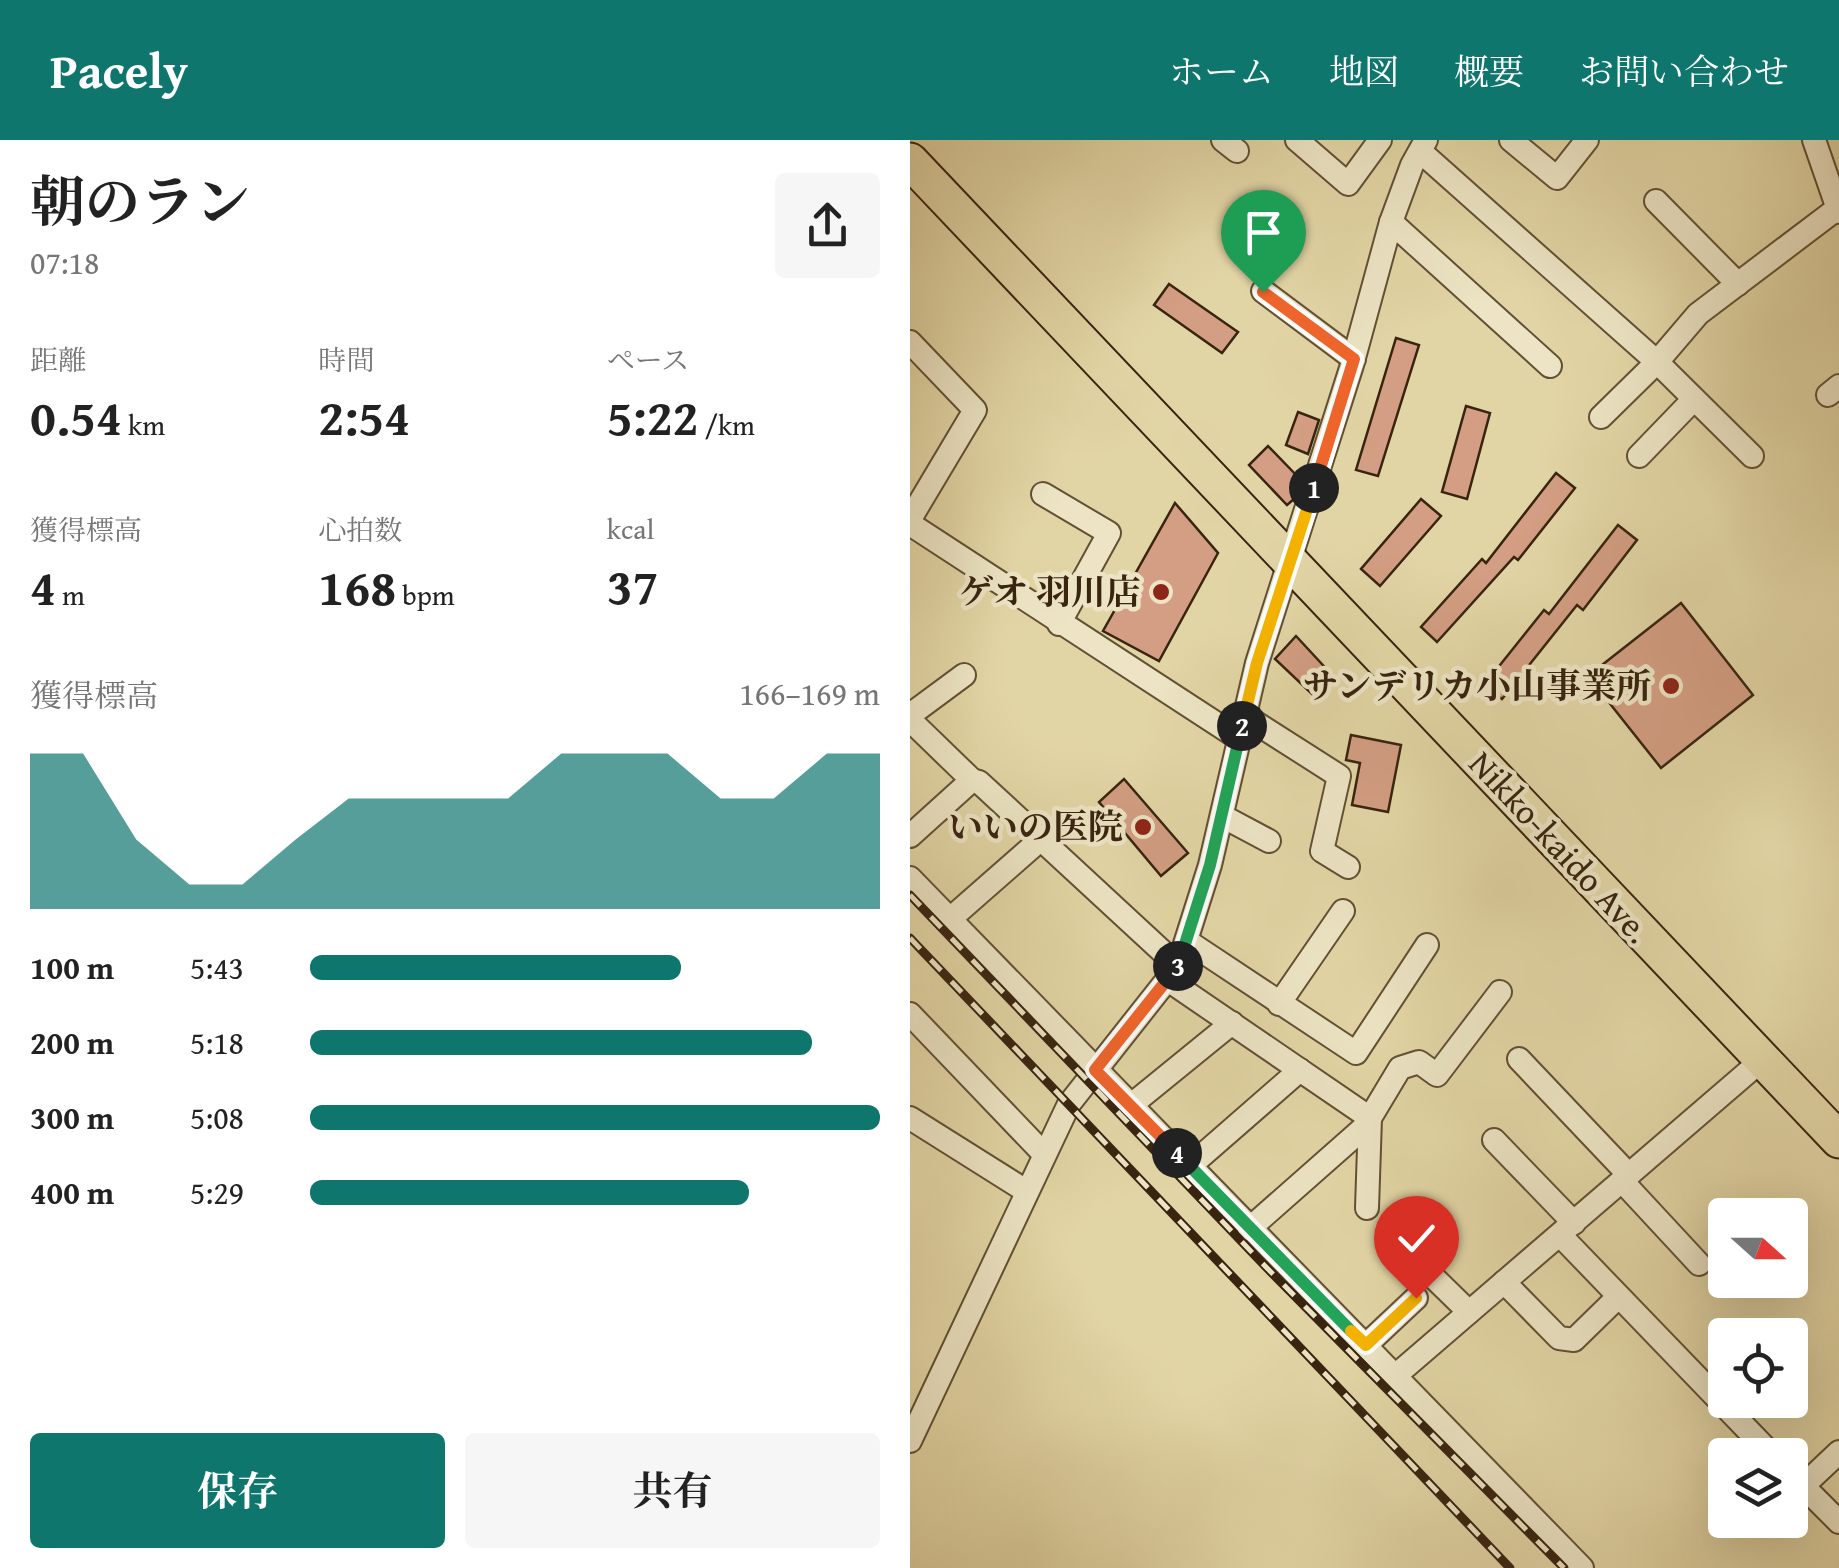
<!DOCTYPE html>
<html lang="ja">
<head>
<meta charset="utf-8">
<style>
  body { margin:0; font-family:"Gentium Book Plus","Noto Serif JP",serif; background:#f6f6f6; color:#222; height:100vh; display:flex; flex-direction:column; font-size:38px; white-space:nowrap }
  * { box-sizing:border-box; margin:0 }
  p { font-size:32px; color:#767676 }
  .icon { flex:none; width:55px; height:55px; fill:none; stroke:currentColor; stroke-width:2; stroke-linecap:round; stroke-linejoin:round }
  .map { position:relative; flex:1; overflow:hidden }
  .details { display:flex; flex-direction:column; background:#fff; width:910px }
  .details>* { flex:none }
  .needle { width:65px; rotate:111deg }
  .fabs { position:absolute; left:798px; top:1058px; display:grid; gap:20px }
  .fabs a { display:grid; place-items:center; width:100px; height:100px; border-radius:10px; background:#fff; box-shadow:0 10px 40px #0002; font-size:50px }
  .pin { position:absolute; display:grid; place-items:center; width:85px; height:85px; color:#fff; margin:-102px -42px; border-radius:50% 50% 50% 0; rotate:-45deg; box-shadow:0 0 10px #0007 }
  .pin .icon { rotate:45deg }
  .km { position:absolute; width:50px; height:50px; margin:-25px; border-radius:50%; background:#222; color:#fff; font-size:28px; line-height:50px; text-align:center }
  .round { display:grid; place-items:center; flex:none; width:105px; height:105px; border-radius:10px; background:#f6f6f6 }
  .summary { display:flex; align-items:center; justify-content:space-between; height:170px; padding:0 30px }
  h1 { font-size:55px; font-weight:700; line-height:75px }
  .metrics { display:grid; grid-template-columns:repeat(3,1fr); gap:15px; height:170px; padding:10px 30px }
  .metrics div { display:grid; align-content:center }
  .metrics b { font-size:50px; font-weight:700 }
  .metrics small { font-size:28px; font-weight:400 }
  .metrics p { font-size:28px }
  .chart { height:280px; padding:20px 30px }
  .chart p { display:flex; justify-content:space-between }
  .chart svg { width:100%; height:180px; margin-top:10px; fill:#0f766e; opacity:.7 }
  .action { display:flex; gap:20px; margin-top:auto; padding:20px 30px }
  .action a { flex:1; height:115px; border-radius:10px; background:#0f766e; color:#fff; font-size:40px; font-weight:700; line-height:115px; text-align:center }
  .action a+a { background:#f6f6f6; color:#222 }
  ul { padding:0 30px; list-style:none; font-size:32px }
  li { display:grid; grid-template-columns:160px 120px 1fr; align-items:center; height:75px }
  li i { height:25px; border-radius:12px; background:#0f766e }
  header { display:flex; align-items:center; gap:60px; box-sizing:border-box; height:140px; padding:0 50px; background:#0f766e; color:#fff }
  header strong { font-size:48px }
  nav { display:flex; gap:55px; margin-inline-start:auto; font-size:35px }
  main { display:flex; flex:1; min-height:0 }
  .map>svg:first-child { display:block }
  .building { fill:#d39e83; stroke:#38240f; stroke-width:2.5 }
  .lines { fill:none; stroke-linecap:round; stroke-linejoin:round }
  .minor-casing { stroke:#625034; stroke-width:26 }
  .highway-casing { stroke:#38240f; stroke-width:39 }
  .minor { stroke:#ece4c4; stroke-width:22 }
  .highway { stroke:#e2d5a5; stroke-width:35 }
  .rail-casing { stroke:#38240f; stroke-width:9 }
  .rail { stroke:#ece4c4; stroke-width:5; stroke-dasharray:15; stroke-linecap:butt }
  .split-1-casing { stroke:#fff; stroke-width:20 }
  .split-2-casing { stroke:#fff; stroke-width:20 }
  .split-3-casing { stroke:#fff; stroke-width:20 }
  .split-4-casing { stroke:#fff; stroke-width:20 }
  .split-5-casing { stroke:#fff; stroke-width:20 }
  .split-6-casing { stroke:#fff; stroke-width:20 }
  .split-1 { stroke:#f0652b; stroke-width:12 }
  .split-2 { stroke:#f5b400; stroke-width:12 }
  .split-3 { stroke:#22a559; stroke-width:12 }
  .split-4 { stroke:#f0652b; stroke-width:12 }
  .split-5 { stroke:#22a559; stroke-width:12 }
  .split-6 { stroke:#f5b400; stroke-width:12 }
  .poi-dot { fill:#8f2418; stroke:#ece4c4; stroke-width:4 }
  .labels { text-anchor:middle; stroke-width:9; stroke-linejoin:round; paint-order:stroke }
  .poi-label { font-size:35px; font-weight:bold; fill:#38240f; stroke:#ece4c4; text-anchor:end }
  .street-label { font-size:35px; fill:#38240f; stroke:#ece4c4 }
</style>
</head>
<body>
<header>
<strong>Pacely</strong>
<nav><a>ホーム</a><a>地図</a><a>概要</a><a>お問い合わせ</a></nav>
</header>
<main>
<section class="details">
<div class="summary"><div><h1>朝のラン</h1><p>07:18</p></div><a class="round"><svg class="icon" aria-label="share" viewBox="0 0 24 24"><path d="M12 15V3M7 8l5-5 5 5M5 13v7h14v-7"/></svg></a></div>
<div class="metrics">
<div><p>距離</p><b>0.54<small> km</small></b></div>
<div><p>時間</p><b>2:54</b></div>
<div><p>ペース</p><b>5:22<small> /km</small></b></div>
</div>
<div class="metrics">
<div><p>獲得標高</p><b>4<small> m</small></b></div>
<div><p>心拍数</p><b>168<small> bpm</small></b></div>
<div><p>kcal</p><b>37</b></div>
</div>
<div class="chart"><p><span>獲得標高</span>166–169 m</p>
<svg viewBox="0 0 160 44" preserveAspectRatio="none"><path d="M0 44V6L10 6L20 27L30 38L40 38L50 27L60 17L70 17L80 17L90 17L100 6L110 6L120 6L130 17L140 17L150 6L160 6V44z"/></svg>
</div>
<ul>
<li><b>100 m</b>5:43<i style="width:65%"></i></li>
<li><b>200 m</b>5:18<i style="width:88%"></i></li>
<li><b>300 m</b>5:08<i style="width:100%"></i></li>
<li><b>400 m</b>5:29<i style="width:77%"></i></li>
</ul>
<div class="action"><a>保存</a><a>共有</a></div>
</section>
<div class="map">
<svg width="929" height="1428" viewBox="0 0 929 1428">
  <rect width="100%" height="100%" fill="#e2d5a5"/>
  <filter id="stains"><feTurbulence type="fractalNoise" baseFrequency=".002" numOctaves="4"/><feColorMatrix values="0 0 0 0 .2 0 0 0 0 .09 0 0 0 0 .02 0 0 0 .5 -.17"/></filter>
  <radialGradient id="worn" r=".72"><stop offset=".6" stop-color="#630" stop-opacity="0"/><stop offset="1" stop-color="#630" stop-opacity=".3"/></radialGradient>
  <!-- building -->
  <g class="building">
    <polygon points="259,144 328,192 312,213 244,165"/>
    <polygon points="486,198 509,205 468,336 446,330"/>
    <polygon points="556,266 580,273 557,359 532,352"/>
    <polygon points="388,272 409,280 398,314 376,305"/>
    <polygon points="358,306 390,339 384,359 377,365 339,325"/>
    <polygon points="646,333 665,348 608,420 604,417 527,502 511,487 572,419 576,423"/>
    <polygon points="511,359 531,376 470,446 451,429"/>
    <polygon points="265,363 308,413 249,521 193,491"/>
    <polygon points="708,385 727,400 673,470 667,465 592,559 574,545 634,470 639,474"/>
    <polygon points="771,463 843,555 751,628 678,536"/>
    <polygon points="386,496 422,535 402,554 365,519"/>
    <polygon points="441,595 491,605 478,672 442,665 450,623 436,620"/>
    <polygon points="214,639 278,713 251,736 189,662"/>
  </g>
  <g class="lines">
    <!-- minor casing -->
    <g class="minor-casing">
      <g id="minor">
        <polyline points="313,0 327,11"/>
        <polyline points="387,0 438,44 470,0"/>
        <polyline points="601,0 647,38 677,0"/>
        <polyline points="904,0 929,72"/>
        <polyline points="511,12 747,222 842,316"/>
        <polyline points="746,61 828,144"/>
        <polyline points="481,82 640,226"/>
        <polyline points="353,151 444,219"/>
        <polyline points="0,202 65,270 0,379"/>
        <polyline points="918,255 929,246"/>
        <polyline points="691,277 747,222 788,174 928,68"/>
        <polyline points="729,316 784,259"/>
        <polyline points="133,354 199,393 149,484"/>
        <polyline points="0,384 330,599"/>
        <polyline points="0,575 54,535"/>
        <polyline points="335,576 429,636 412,711 438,727"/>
        <polyline points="0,580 62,640 69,642 268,826"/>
        <polyline points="312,676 359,701"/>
        <polyline points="0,696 62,640"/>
        <polyline points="0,738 672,1428"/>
        <polyline points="40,779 130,700"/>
        <polyline points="277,801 446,913 517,805"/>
        <polyline points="258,840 460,978 490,928 509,922 527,935 590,852"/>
        <polyline points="369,864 433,771"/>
        <polyline points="0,874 133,1013"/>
        <polyline points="609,919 719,1035"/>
        <polyline points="220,966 322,883"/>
        <polyline points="0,978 116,1051"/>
        <polyline points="584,1000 664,1083"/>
        <polyline points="280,1026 390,930"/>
        <polyline points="712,1041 789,1124"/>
        <polyline points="457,1068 460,978"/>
        <polyline points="339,1089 458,984"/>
        <polyline points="650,1095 862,1315"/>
        <polyline points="517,1131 559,1172"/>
        <polyline points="594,1142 649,1198 664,1200 708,1157"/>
        <polyline points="456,1205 506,1158"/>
        <polyline points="880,1206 881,1206"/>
        <polyline points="485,1236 852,920"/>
        <polyline points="0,1301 159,964 268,826 300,725 347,523 442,225 481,82 502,25 516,0"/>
        <polyline points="880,1333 929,1382"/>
        <polyline points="893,1346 929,1312"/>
      </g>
    </g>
    <!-- highway casing -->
    <g class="highway-casing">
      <polyline id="highway" points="0,21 929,1000"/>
    </g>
    <!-- minor -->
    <use href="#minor" class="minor"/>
    <!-- highway -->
    <use href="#highway" class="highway"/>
    <!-- rail casing -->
    <g class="rail-casing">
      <g id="rail">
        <polyline points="0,755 356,1127 654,1428"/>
        <polyline points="0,798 600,1428"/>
      </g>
    </g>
    <!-- rail -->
    <use href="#rail" class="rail"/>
  </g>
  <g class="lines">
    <!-- split-1 casing -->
    <g class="split-1-casing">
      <polyline id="split-1" points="353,152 444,219 404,348"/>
    </g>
    <!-- split-2 casing -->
    <g class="split-2-casing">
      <polyline id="split-2" points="332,586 347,523 404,348"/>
    </g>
    <!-- split-3 casing -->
    <g class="split-3-casing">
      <polyline id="split-3" points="268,826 300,725 332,586"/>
    </g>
    <!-- split-4 casing -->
    <g class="split-4-casing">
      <polyline id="split-4" points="267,1013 185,930 268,826"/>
    </g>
    <!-- split-5 casing -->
    <g class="split-5-casing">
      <polyline id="split-5" points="267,1013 441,1191"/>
    </g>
    <!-- split-6 casing -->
    <g class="split-6-casing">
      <polyline id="split-6" points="441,1191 456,1205 506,1158"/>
    </g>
    <!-- split-1 -->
    <use href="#split-1" class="split-1"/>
    <!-- split-2 -->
    <use href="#split-2" class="split-2"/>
    <!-- split-3 -->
    <use href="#split-3" class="split-3"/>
    <!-- split-4 -->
    <use href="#split-4" class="split-4"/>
    <!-- split-5 -->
    <use href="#split-5" class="split-5"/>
    <!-- split-6 -->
    <use href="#split-6" class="split-6"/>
  </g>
  <!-- markers -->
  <g class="poi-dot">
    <circle cx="251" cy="452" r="10"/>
    <circle cx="761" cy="546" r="10"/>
    <circle cx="233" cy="687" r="10"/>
  </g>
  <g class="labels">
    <!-- poi labels -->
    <g class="poi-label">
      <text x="231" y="464">ゲオ 羽川店</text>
      <text x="741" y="558">サンデリカ小山事業所</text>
      <text x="213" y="699">いいの医院</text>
    </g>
    <!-- street labels -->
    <g class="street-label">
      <text transform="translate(650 707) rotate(47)" y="12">Nikko-kaido Ave.</text>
    </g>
  </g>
  <rect width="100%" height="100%" filter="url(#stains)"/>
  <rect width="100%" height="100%" fill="url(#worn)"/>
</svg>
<div class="fabs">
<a><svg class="needle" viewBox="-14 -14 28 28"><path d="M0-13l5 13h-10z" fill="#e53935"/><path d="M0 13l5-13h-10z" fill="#767676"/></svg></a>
<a><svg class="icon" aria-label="locate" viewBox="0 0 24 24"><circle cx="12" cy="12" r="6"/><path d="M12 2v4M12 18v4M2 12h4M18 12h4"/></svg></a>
<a><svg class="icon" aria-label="layers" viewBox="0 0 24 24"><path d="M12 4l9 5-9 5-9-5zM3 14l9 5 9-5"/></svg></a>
</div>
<div class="pin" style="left:353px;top:152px;background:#1e9e55"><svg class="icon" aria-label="arrive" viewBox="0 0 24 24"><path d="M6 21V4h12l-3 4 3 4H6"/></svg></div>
<div class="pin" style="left:506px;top:1158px;background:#d93025"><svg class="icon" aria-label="check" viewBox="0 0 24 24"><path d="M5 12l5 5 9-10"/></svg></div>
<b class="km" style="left:404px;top:348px">1</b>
<b class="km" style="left:332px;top:586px">2</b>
<b class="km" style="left:268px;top:826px">3</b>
<b class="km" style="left:267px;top:1013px">4</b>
</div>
</main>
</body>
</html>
